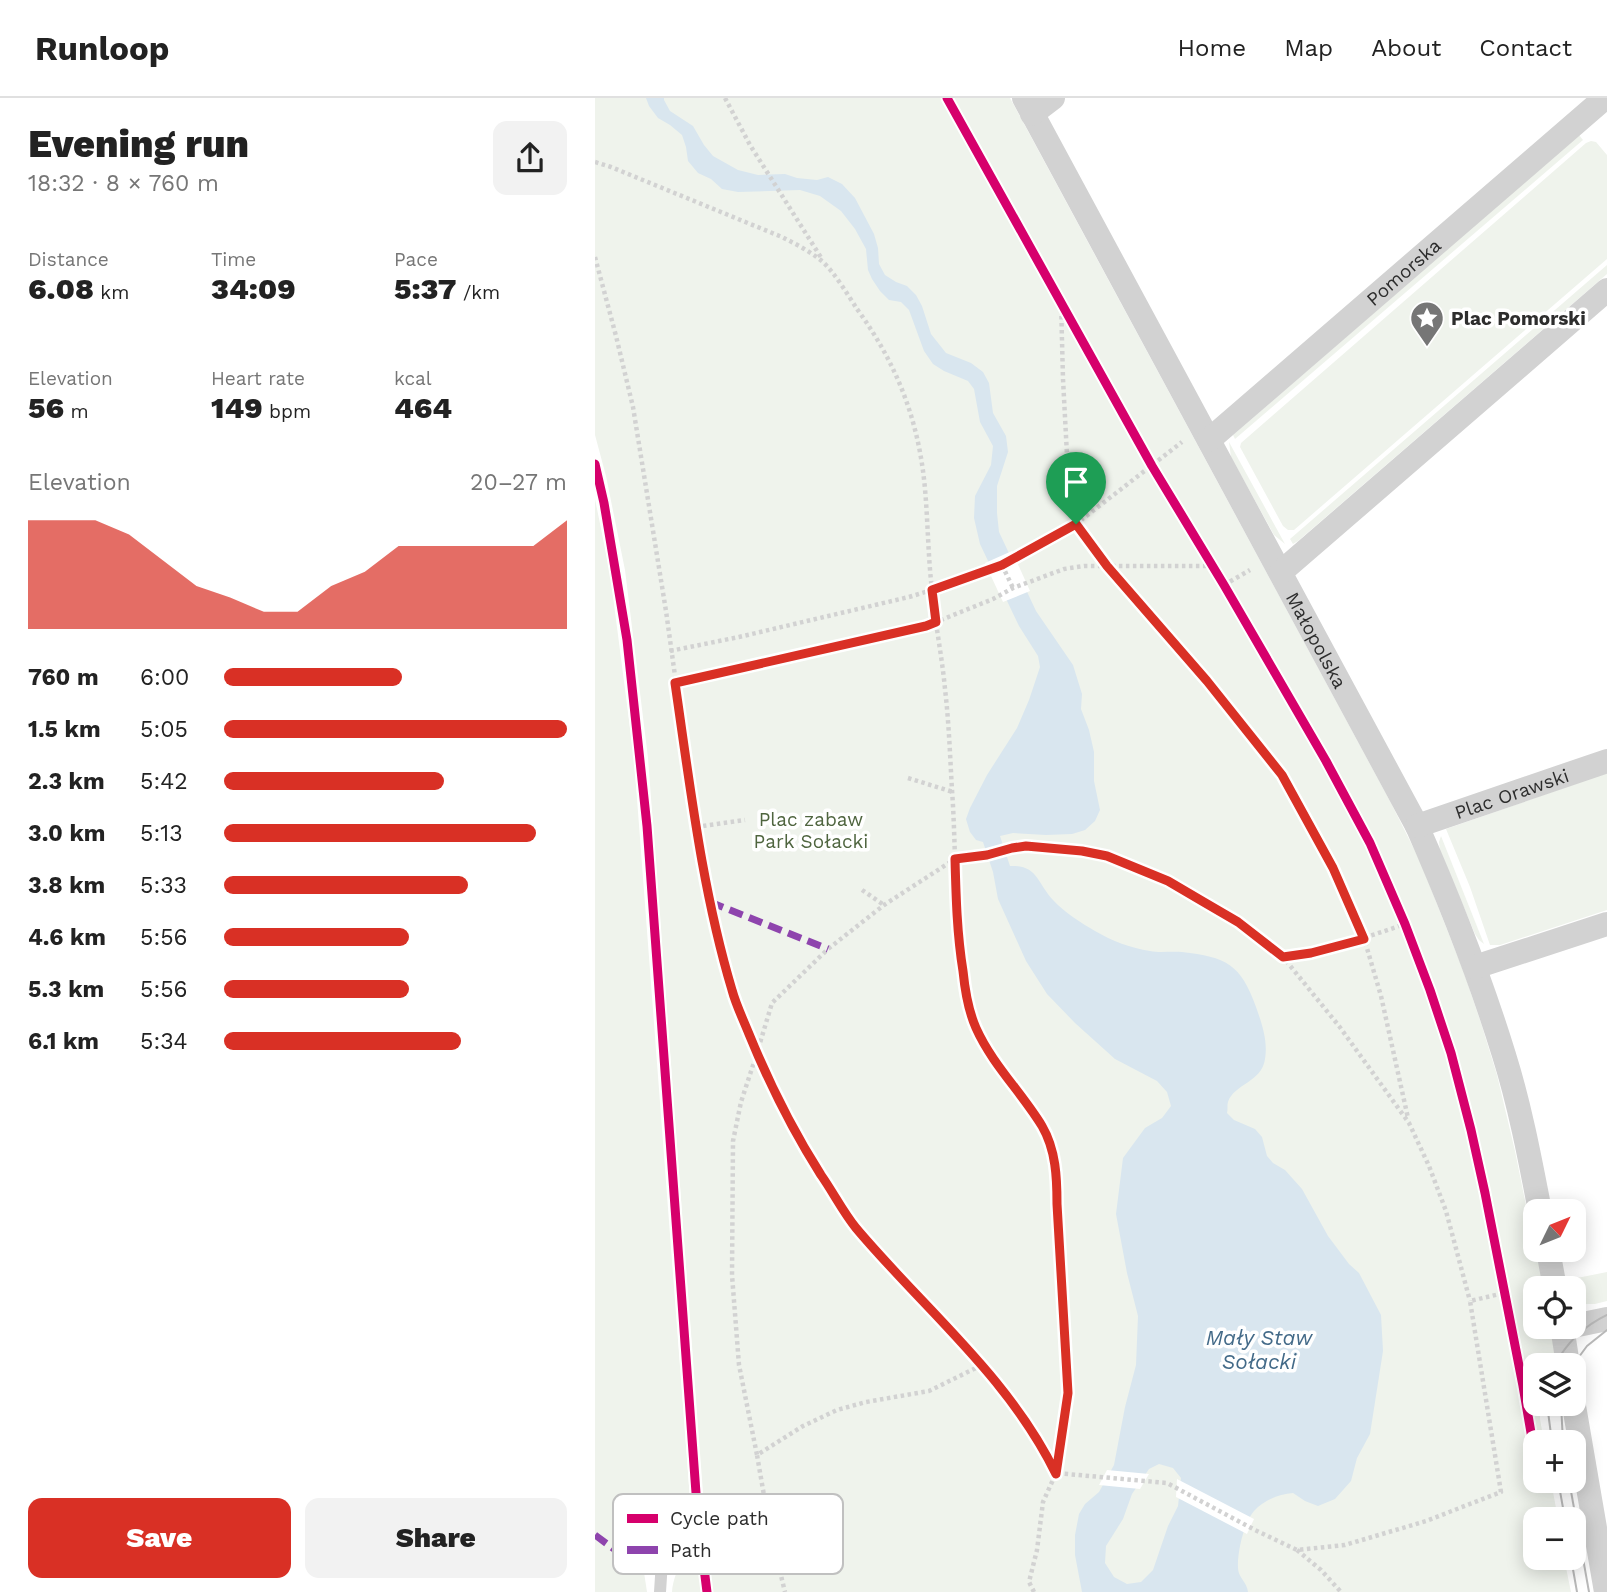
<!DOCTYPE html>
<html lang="en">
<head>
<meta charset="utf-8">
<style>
  body { margin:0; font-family:"Work Sans",sans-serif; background:#f2f2f2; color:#222; height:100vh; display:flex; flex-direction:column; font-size:26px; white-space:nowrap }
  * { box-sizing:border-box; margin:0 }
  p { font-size:23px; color:#767676 }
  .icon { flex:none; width:38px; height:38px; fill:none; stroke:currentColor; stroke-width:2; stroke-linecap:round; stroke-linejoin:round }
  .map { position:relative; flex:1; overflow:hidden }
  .details { display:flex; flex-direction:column; background:#fff; width:595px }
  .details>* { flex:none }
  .needle { width:46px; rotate:47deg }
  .buttons { position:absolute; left:928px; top:1101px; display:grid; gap:14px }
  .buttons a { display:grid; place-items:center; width:63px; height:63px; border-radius:14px; background:#fff; box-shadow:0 4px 18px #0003; font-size:35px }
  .pin { position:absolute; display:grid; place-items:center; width:60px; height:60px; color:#fff; margin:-72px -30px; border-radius:50% 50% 50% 0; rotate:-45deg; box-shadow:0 0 7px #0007 }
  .pin .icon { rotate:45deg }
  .round { display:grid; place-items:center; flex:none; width:74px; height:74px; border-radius:14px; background:#f2f2f2 }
  .headline { display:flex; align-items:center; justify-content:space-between; height:119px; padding:0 28px }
  h1 { font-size:38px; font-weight:800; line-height:52px }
  .metrics { display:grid; grid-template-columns:repeat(3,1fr); gap:10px; height:119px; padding:7px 28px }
  .metrics div { display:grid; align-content:center }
  .metrics b { font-size:30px; font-weight:800 }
  .metrics small { font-size:19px; font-weight:400 }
  .metrics p { font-size:19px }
  .chart { height:196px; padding:14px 28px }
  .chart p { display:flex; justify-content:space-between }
  .chart svg { width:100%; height:126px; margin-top:7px; fill:#d93025; opacity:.7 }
  .action { display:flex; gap:14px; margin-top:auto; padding:14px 28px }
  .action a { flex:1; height:80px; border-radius:14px; background:#d93025; color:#fff; font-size:28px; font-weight:800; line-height:80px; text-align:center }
  .action a+a { background:#f2f2f2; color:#222 }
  ul { padding:0 28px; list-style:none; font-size:23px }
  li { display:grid; grid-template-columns:112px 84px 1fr; align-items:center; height:52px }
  li i { height:18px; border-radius:9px; background:#d93025 }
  header { display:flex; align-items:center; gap:42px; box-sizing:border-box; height:98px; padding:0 35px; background:#fff; border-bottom:2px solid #e0e0e0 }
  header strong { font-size:33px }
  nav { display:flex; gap:38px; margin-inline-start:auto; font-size:24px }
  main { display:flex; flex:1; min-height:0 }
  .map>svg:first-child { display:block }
  .green { fill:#eff3ec }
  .water { fill:#d9e6ef; fill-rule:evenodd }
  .pier { fill:#fff }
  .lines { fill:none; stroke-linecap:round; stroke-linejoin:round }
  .path { stroke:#d2d2d2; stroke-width:4.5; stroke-dasharray:3.5 3.5; stroke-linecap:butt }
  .lane { stroke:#d2d2d2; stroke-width:12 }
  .street { stroke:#d2d2d2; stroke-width:24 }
  .tram { stroke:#b9b9b9; stroke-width:2 }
  .quiet { stroke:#8e44ad; stroke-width:7; stroke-dasharray:14 7; stroke-linecap:butt }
  .cycleway-casing { stroke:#fff; stroke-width:13 }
  .cycleway { stroke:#d6006c; stroke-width:9 }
  .route-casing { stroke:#fff; stroke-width:14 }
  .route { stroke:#d93025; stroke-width:9 }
  .labels { text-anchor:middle; stroke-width:7; stroke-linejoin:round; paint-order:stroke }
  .street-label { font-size:19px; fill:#2d2d2d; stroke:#fff }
  .poi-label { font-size:19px; font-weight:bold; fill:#2d2d2d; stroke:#fff; text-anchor:start }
  .park-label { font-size:19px; fill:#4f653f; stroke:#fff }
  .water-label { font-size:21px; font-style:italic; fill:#436a88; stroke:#fff }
  .key { fill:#fff; stroke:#c0c0c0; stroke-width:2 }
  .key-label { font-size:19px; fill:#2d2d2d }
</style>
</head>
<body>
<header>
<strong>Runloop</strong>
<nav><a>Home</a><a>Map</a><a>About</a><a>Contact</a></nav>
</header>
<main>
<section class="details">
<div class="headline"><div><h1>Evening run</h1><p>18:32 · 8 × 760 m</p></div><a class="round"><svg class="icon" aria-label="share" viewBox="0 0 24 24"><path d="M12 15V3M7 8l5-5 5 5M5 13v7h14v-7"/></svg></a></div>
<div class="metrics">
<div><p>Distance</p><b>6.08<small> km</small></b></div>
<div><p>Time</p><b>34:09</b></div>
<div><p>Pace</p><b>5:37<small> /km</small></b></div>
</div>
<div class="metrics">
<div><p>Elevation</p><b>56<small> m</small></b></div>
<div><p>Heart rate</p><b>149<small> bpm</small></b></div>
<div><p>kcal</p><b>464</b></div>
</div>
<div class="chart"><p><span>Elevation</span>20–27 m</p>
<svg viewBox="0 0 160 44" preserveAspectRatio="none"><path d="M0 44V6L10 6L20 6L30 11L40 20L50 29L60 33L70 38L80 38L90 29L100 24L110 15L120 15L130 15L140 15L150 15L160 6V44z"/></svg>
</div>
<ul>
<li><b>760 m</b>6:00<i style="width:52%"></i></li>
<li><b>1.5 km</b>5:05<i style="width:100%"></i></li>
<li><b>2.3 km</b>5:42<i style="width:64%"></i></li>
<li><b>3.0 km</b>5:13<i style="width:91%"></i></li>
<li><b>3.8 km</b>5:33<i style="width:71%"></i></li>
<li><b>4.6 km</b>5:56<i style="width:54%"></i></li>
<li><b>5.3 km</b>5:56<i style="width:54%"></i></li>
<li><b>6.1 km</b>5:34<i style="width:69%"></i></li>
</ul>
<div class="action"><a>Save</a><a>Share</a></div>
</section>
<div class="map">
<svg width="1012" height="1494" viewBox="0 0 1012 1494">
  <rect width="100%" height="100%" fill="#fff"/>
  <!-- green -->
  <g class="green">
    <path d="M0 0H415L796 705 825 763 868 872 886 925 902 977 920 1053 940 1152H941L949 1190H940V1228L956 1229 961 1254 953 1267H940V1306H945V1321L949 1344H940V1382L956 1383 963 1421H940V1460H969L976 1494H77C79 1470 94 1451 111 1435L53 660 30 472 11 378 0 337Z"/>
    <polygon points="984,37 988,42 640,341 638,337"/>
    <polygon points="996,43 1001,44 1012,57 1012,161 699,432 693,432 688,428 645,349 646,345 991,45"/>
    <polygon points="1012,167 1012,176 703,443 698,446 695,441"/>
    <polygon points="634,344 690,446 679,437 636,359"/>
    <polygon points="0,401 15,475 39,661 96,1414 65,1412 43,1435 52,1494 0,1494"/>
    <polygon points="1012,675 1012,812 905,847 895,847 875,789 851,731"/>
    <polygon points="846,738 889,846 884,842 880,836 845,752 844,744"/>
    <polygon points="1012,1174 1012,1203 1000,1206 987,1206 982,1180"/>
  </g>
  <!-- water -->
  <path class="water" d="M51 0H69V2L75 13 98 28 109 47 118 58 143 72 163 77 190 76 202 80 222 82 233 79 247 86 260 100 279 136 283 150 284 166 290 177 301 184 312 188 321 197 327 208 336 236 351 255 376 265 388 274 394 285 398 315 411 338 413 354 402 388V415L404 434 441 513 478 567 487 596 486 611 494 632 499 654V683L505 712 500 723 490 732 477 736 451 737 418 735 405 738 415 768C443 767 442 785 458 802 469 814 486 825 500 833 517 843 536 850 555 853 565 855 576 853 587 854 631 859 646 866 661 909 667 926 673 943 670 961 667 984 639 986 633 1004 632 1007 633 1011 632 1015L639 1022 660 1031 667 1039 672 1058 678 1065 690 1072 707 1091 733 1138 754 1166 764 1175 786 1217 788 1253 775 1336 762 1360 756 1383 740 1401 723 1408 710 1403 698 1395C684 1396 669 1402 659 1413 649 1424 642 1455 643 1470 643 1479 652 1484 653 1494H487L480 1457V1437L484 1416 490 1406 504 1394 519 1367 530 1309 541 1267 543 1218 532 1175 521 1116 528 1060 550 1030 567 1020 576 1008 572 994 562 983 520 961 480 925 452 896 431 863 403 801 398 774 388 744 381 742 375 734 371 721 375 710 392 677 422 630 434 602 445 569 443 558 424 528 385 446 379 420 380 398 396 367 398 348 385 324 379 291 373 283 349 273 338 266 329 253 314 212 306 204 294 202 285 193 277 181 273 172 271 151 260 131 246 113 225 98 205 92 143 94 127 91 116 81 103 75 93 63 91 49 87 37 75 27 63 20 54 8ZM564 1366 578 1370 586 1380 583 1408 573 1428 558 1472 546 1484 532 1486 519 1479 510 1465 511 1448 528 1421 537 1396 554 1371Z"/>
  <!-- pier -->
  <g class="pier">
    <polygon points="417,453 435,493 408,504 390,465"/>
    <polygon points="512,1372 554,1376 545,1391 504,1387"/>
    <polygon points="582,1381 659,1421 652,1436 581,1399"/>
  </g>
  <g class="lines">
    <!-- path -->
    <g class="path">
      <polyline points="130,0 155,47 227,161"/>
      <path d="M0 64 16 69 187 139C201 146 216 154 228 164 239 174 253 197 262 211 302 266 324 323 330 391 333 425 333 458 337 492 340 525 347 558 350 591 354 625 355 658 357 692 362 762 358 833 372 903 382 953 423 986 447 1029 461 1053 462 1080 462 1106L473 1295 461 1375"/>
      <polyline points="0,159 21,238 38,309 71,513 101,729 115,804 137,894 162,955 146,1004 138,1043 137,1177 144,1267 162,1357"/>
      <polyline points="466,204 468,281 474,395 481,426 512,468 612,583 687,677 739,770 769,840 786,898 813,1020"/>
      <polyline points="407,467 418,490"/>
      <polyline points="629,487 655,472"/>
      <polyline points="75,553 144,539 314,499 337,492 353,485 407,467 463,437 481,426 587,344"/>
      <polyline points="80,585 331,528 398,501 418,490 469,471 489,468 617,468"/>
      <polyline points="313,680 358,694"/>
      <polyline points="101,729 150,722"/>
      <polyline points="267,792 289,807"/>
      <path d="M688 859C730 853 770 840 810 826"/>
      <polyline points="387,1267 260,1128 204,1043 162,955 177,905 233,851 289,807 360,761 392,757 417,750 431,749 487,753 512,758 573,784 607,803 643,824 688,859 744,928 814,1025 834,1068 851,1113 875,1203"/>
      <path d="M171 1409 162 1357 208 1328 242 1312 271 1304 334 1293 387 1267C415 1302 441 1335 460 1375"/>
      <polyline points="178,1445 190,1494"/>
      <polyline points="702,1452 726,1472 746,1494"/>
      <polyline points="439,1494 434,1484 442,1452 448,1404 461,1375 572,1385 660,1432 702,1452 750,1447 831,1423 906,1394 875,1203 909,1195"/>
    </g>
    <!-- lane -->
    <polyline class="lane" points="65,1494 67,1463 82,1438 103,1422 214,1431 240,1427"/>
    <!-- street -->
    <g class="street">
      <path id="s1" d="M429 0 822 728C855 803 885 879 909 957 925 1008 935 1061 945 1113"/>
      <polyline points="437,16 458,0"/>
      <path id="s2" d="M614 342 1004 5"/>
      <polyline points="686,474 1012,192"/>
      <path id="s3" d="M822 728 1012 663"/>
      <polyline points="880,869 1012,826"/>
      <polyline points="953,1152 960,1190"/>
      <polyline points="967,1228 973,1267"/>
      <polyline points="978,1228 1012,1221"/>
      <polyline points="978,1302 1011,1494"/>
    </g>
    <!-- tram -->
    <g class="tram">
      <path d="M960 1267C972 1244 989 1228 1012 1217"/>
      <polyline points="978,1267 992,1248 1012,1232"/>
      <polyline points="952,1306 957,1344"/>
      <polyline points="966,1306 968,1344"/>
      <polyline points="963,1382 970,1421"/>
      <polyline points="974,1382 994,1494"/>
      <polyline points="976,1460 982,1494"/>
    </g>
    <!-- quiet -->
    <g class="quiet">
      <polyline points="115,804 233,851"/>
      <polyline points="0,1437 23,1454 67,1463"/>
    </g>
    <!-- cycleway casing -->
    <g class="cycleway-casing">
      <g id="cycleway">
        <polyline points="352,0 557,368 629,487 731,663 775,745 810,826 835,892 856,955 876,1032 890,1095 928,1288 940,1358"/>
        <polyline points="0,366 9,405 32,542 52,728 103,1422 112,1494"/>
      </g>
    </g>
    <!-- cycleway -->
    <use href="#cycleway" class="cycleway"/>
  </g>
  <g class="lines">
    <!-- route casing -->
    <g class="route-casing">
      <path id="route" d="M481 426 512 468 612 583 687 677 738 770 769 841 716 855 688 859 643 824 607 803 573 783 512 758 487 753 431 748 417 750 392 757 360 761C361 799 362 836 368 873 370 893 373 912 381 930 397 966 427 995 447 1028 461 1052 462 1080 462 1106L473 1295 461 1376C414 1279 329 1211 261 1130 248 1114 238 1094 226 1077 198 1033 174 985 154 936 148 921 141 907 137 892 107 792 95 687 80 585L331 528 341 524 337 492 407 467Z"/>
    </g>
    <!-- route -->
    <use href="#route" class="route"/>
  </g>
  <!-- icons -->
  <defs>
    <g id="sight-pin" transform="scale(1.75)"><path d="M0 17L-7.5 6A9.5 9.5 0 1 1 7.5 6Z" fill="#767676" stroke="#fff"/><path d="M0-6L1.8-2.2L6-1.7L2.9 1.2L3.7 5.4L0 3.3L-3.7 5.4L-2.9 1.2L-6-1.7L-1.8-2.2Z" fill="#fff"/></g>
  </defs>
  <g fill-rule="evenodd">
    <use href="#sight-pin" x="832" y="220"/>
  </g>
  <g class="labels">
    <!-- street labels -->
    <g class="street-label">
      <text dy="7" stroke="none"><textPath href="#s2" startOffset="257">Pomorska</textPath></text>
      <text dy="7" stroke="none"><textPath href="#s1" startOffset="616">Małopolska</textPath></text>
      <text dy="7" stroke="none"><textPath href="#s3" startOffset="100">Plac Orawski</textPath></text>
    </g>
    <!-- poi labels -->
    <g class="poi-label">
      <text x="856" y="227">Plac Pomorski</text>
    </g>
    <!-- park labels -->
    <g class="park-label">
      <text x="216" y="728">Plac zabaw<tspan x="216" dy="22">Park Sołacki</tspan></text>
    </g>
    <!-- water labels -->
    <g class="water-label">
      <text x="664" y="1247">Mały Staw<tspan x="664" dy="24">Sołacki</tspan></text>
    </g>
  </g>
  <!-- legend -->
  <rect x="18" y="1396" width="230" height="80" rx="10" class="key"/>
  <rect x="32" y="1416" width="31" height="9" fill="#d6006c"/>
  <rect x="32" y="1448" width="31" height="8" fill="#8e44ad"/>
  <g class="key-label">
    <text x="75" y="1427">Cycle path</text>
    <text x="75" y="1459">Path</text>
  </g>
</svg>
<div class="buttons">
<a><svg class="needle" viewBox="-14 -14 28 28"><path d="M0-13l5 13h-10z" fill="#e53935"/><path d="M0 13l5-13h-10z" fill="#767676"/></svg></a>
<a><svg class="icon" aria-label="locate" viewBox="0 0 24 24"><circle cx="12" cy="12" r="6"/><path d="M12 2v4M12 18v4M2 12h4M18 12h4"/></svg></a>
<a><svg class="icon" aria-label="layers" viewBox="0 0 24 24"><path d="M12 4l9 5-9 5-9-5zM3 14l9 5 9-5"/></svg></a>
<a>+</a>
<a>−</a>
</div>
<div class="pin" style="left:481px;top:426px;background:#1e9e55"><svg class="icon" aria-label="arrive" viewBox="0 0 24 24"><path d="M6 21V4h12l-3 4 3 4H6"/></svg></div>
</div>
</main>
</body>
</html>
